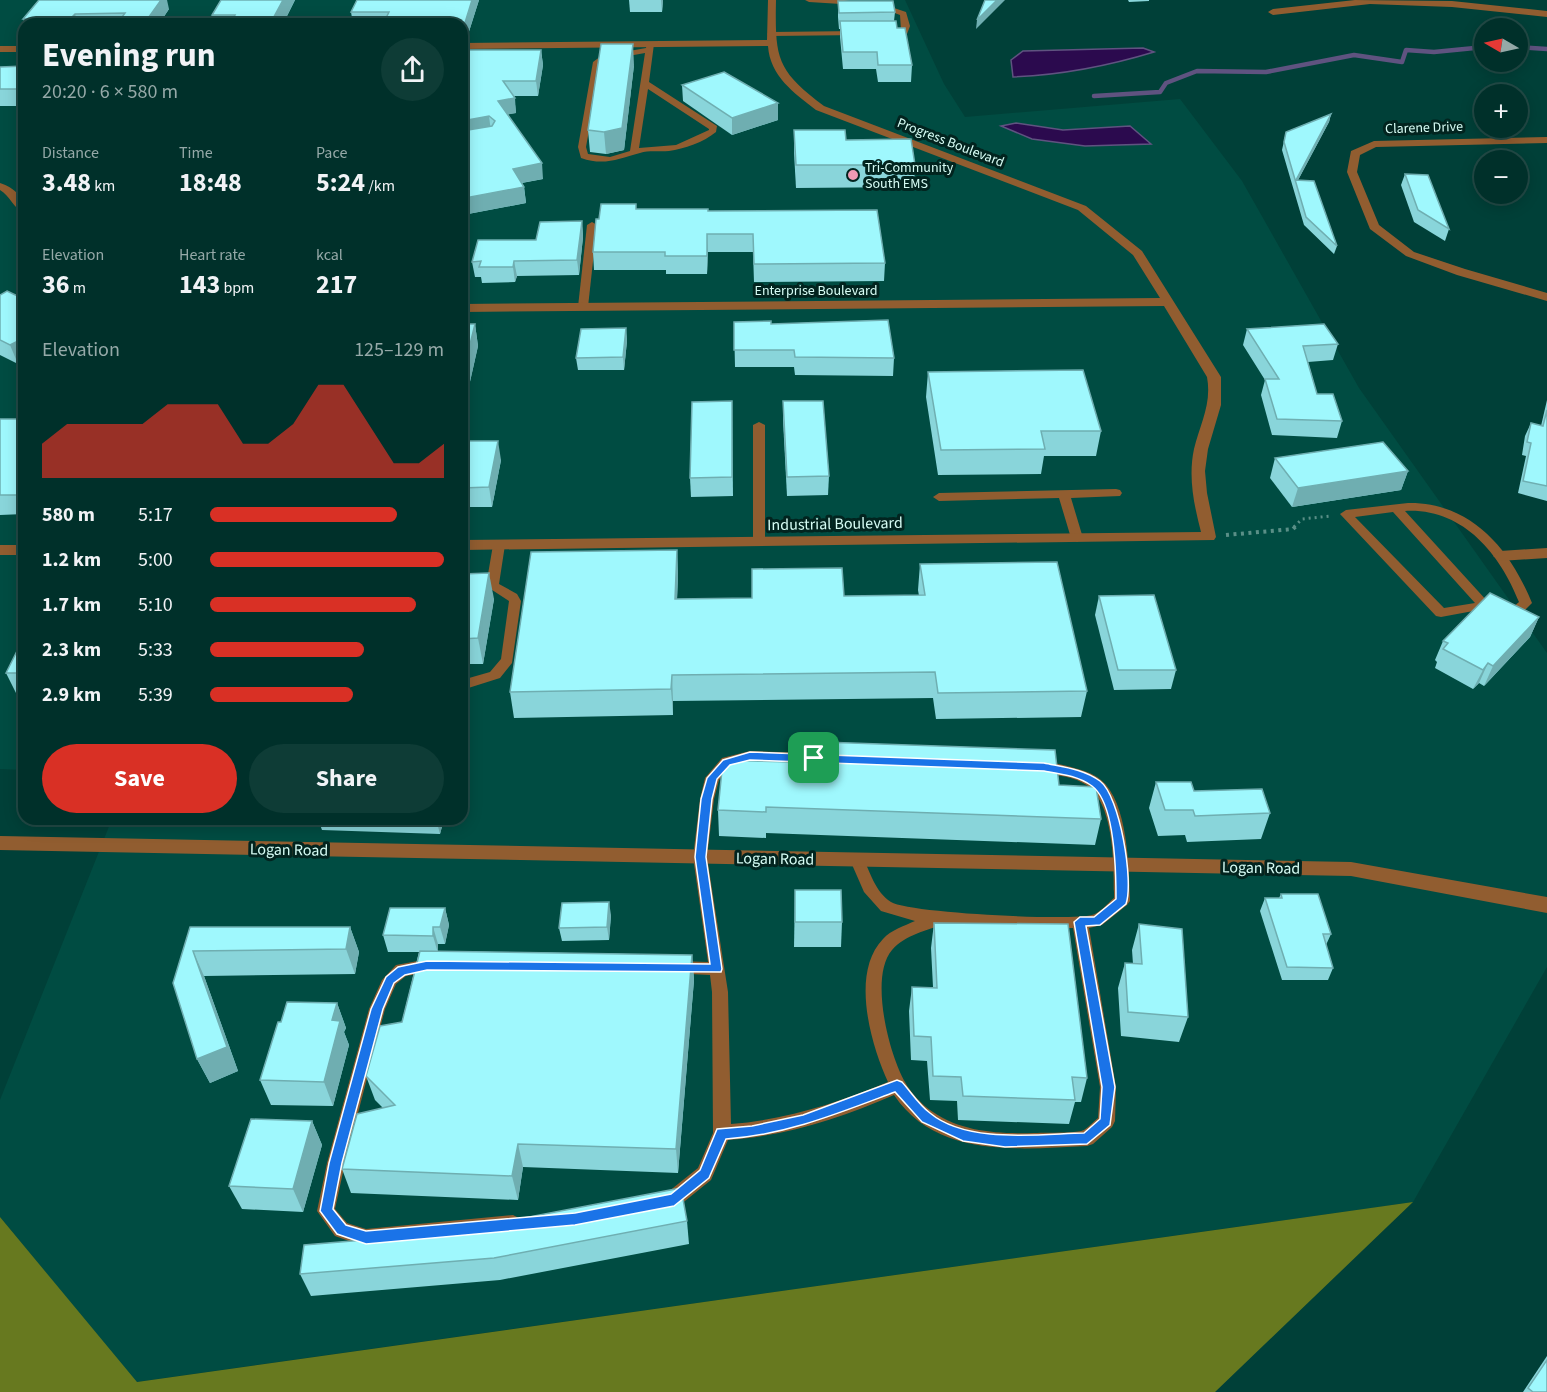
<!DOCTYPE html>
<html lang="en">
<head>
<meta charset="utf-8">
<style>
  body { margin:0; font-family:"Source Sans 3",sans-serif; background:#0e3c36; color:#f1f3f6; height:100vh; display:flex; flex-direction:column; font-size:22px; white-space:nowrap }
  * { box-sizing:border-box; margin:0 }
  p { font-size:20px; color:#95a9a8 }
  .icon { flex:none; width:33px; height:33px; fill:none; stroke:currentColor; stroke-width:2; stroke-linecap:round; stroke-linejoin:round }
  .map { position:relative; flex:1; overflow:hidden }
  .side { position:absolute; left:18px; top:18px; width:450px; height:807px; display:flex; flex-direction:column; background:#00302a; border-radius:18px; box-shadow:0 3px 15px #0003,0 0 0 2px #224b47 }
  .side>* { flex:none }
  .needle { width:39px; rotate:279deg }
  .fabs { position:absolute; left:1474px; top:18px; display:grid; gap:12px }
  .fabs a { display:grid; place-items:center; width:54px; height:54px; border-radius:50%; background:#00302a; box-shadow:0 3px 15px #0003,0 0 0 2px #224b47; font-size:30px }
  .pin { position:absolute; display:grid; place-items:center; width:51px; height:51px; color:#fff; margin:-26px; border-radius:12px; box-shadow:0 3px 9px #0006 }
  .round { display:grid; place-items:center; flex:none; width:63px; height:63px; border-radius:32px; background:#0e3c36 }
  .head { display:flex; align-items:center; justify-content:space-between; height:102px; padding:0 24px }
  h1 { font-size:33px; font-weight:700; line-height:45px }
  .metrics { display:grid; grid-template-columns:repeat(3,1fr); gap:9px; height:102px; padding:6px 24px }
  .metrics div { display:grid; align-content:center }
  .metrics b { font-size:26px; font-weight:700 }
  .metrics small { font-size:16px; font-weight:400 }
  .metrics p { font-size:16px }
  .chart { height:168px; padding:12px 24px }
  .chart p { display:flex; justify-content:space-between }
  .chart svg { width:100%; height:108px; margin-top:6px; fill:#d93025; opacity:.7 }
  .primary-button { display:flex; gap:12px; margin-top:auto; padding:12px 24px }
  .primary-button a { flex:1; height:69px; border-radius:36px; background:#d93025; color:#fff; font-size:24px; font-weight:700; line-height:69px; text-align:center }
  .primary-button a+a { background:#0e3c36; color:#f1f3f6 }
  ul { padding:0 24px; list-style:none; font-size:20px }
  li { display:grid; grid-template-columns:96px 72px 1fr; align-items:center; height:45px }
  li i { height:15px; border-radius:8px; background:#d93025 }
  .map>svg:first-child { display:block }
  .built { fill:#004c42 }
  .forest { fill:#67791f }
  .water { fill:#2b0a4e; stroke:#5f5380; stroke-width:1.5 }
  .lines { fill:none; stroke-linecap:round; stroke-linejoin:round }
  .stream { stroke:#5f5380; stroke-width:4.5 }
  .path-far1 { stroke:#5a8f87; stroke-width:3; stroke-dasharray:2 4; stroke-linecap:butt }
  .path { stroke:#5a8f87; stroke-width:4; stroke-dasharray:3 4.5; stroke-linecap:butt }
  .service { fill:#915d30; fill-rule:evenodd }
  .minor { fill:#915d30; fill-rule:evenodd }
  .tertiary { fill:#915d30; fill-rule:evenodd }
  .wall { fill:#89d5da }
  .shaded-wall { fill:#6faeb1 }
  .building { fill:#9ff8fd; stroke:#6faeb1; stroke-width:1.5 }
  .route { fill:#1a73e8; stroke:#fff; stroke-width:1.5; fill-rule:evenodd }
  .poi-dot { fill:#f09ab4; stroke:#02241f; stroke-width:2 }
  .labels { text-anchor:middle; stroke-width:6; stroke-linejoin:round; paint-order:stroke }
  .far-street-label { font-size:14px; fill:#d7fdf5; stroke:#02241f }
  .far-poi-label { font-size:14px; fill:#d7fdf5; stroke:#02241f; text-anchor:start }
  .street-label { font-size:16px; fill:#d7fdf5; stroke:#02241f }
</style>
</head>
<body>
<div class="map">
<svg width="1547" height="1392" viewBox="0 0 1547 1392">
  <rect width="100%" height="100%" fill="#004038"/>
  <!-- built -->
  <polygon class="built" points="0,0 905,0 944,84 965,117 1180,99 1242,181 1359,388 1547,653 1547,967 1413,1202 136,1382 0,1217 0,1100 112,819 462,819 462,24 24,24 24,770 0,769"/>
  <!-- forest -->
  <polygon class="forest" points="1413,1202 1215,1392 0,1392 0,1217 137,1382"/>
  <!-- water -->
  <g class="water">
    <path d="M1143 48 1154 52C1108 66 1061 75 1013 77L1011 60 1023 51Z"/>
    <polygon points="1016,123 1063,130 1130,126 1151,144 1085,146 1032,139 1001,126"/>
  </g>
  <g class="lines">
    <!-- stream -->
    <g class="stream">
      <polyline points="1518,47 1547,49"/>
      <polyline points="1094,96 1160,92 1166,83 1197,71 1266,72 1354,55 1402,62 1406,50 1434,52 1485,47"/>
    </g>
    <!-- path-far1 -->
    <polyline class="path-far1" points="1294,527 1302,519 1331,516"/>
    <!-- path -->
    <polyline class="path" points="1226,535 1293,529 1296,526"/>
    <!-- service -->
    <g class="service">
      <polygon points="805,0 844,0 861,3 857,5 809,2"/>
      <polygon points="876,2 906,12 910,26 907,34 887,34 887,30 901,30 900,15 876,6"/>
      <polygon points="859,31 863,33 862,35 771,36 767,34 771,32"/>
      <path d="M647 42 654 44 649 82 717 126 716 132C704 142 684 149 669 151 659 152 649 150 640 153 618 159 604 166 581 158L578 147 593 62 601 56 646 48ZM645 53 630 151 610 157 588 154 586 147 601 63 606 60ZM648 89 709 129V130L676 145 639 148Z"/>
      <polygon points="592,222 597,225 588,307 583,310 578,307 587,225"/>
      <polygon points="759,422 765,425 765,542 759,546 753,542 753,425"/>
      <polygon points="1116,489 1120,490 1122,493 1120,496 1071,498 1083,538 1077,542 1071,538 1059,498 939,501 933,497 939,493"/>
      <path d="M1408 503C1471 502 1510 549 1532 603L1519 616 1514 617 1484 609 1441 617 1436 616 1340 514 1346 510ZM1405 511C1462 508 1499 552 1519 602L1512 608 1488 602ZM1393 512 1475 603 1444 608 1355 517Z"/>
      <polygon points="499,541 505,545 499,584 517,594 521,601 512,663 500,678 462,690 462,680 490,672 501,659 509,601 486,586 493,545"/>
      <path d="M750 751 810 753 815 754 817 758 815 762 810 763 750 761 732 766 719 780 714 799 707 857 728 992 731 1124C785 1120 837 1103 888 1082 871 1045 850 973 883 939 891 930 904 926 915 921L881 911 864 892 850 860 852 856 857 854 862 856C870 871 875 892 891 902 908 913 1070 921 1092 915 1100 913 1108 903 1114 898 1114 867 1115 799 1083 783 1067 774 1050 776 1034 771L1032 767 1034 763C1045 760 1060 764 1071 767 1081 770 1093 773 1101 780 1128 802 1129 868 1130 901L1127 905 1102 925 1089 928 1116 1087 1115 1121 1112 1127 1093 1144 1087 1146C1020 1149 937 1159 894 1095 841 1118 786 1136 728 1140L711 1180 680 1205 668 1209 662 1207 659 1201 662 1195 668 1192 698 1168 713 1133 712 992 710 975 669 973 667 968 669 963 675 961 708 962 693 857 700 799 705 778 722 758ZM945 924 1041 929 1073 928 1100 1087 1098 1118C1094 1121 1089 1127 1084 1130 1075 1134 1045 1132 1034 1133 999 1134 962 1132 933 1112 922 1105 911 1093 905 1082 889 1054 869 977 892 950 905 935 927 930 945 924Z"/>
      <polygon points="434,958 440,960 442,965 440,970 406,976 396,984 385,1009 345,1163 335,1209 347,1223 366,1229 513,1215 519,1218 522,1224 519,1230 513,1233 366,1247 335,1236 317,1211 327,1163 369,1009 382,980 396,965"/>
    </g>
    <!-- minor -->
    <g class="minor">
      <path d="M768 0H776C775 58 776 70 824 106L1086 206 1142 251 1221 377V405L1208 449 1205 471 1207 493 1216 537 1214 540 462 550V540L1201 532C1194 505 1188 477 1194 449 1200 424 1212 404 1207 377L1164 306 462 312V304L1160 298 1133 255 1078 210 816 110C794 93 770 76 768 46L462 49V43L767 40Z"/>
      <polygon points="1355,0 1452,1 1547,11 1547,17 1452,7 1370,4 1273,15 1268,12 1273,9"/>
      <rect x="0" y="46" width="24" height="6"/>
      <polygon points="1547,137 1547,143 1376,147 1360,155 1357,172 1379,225 1414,252 1465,269 1547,293 1547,301 1457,275 1406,256 1370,229 1347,172 1351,151 1374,141"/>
      <path d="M0 183C15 188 24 197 24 213 14 209 10 196 0 190Z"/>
      <rect x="0" y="545" width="24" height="10"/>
      <polygon points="1547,548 1547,558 1500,561 1493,556 1500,551"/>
    </g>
    <!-- tertiary -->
    <polygon class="tertiary" points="0,836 1351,862 1547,897 1547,913 1351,876 0,850"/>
  </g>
  <!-- wall -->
  <g class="wall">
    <polygon points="39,0 169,9 159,24 25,24 23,19"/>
    <polygon points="221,0 295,0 283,24 214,24 212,15"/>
    <polygon points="357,0 479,0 466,41 462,42 462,24 353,24 351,12"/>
    <polygon points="629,0 663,0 662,12 630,12"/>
    <polygon points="1128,0 1149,0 1149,1 1129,2"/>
    <polygon points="838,1 895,12 894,21 912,65 911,82 878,82 876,69 843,69 840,37 840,29 839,29 838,17"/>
    <polygon points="462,45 463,50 541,50 543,65 538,96 514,96 516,113 508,114 543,179 522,183 524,187 526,203 468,214 462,204"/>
    <polygon points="634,65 624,150 606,154 590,152 588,130"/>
    <polygon points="0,67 24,82 24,106 0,106"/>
    <polygon points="682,85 778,103 778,120 732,135 683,101"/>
    <polygon points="1331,114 1329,122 1298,180 1337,246 1334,254 1304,225 1282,150 1286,132"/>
    <polygon points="794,130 846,140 915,165 914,187 796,188 794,153"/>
    <polygon points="1405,174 1449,229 1445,241 1414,222 1401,185"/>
    <polygon points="636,204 636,209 708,211 885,263 884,281 754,282 753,252 708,252 707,274 666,274 666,270 594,270 593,252 599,219"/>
    <polygon points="582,221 583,237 579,275 517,276 515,282 482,283 481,277 475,277 472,262 536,240"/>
    <polygon points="0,295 24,299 24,360 18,364 0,355"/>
    <polygon points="734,322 771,324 894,358 893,376 795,375 794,367 735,367"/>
    <polygon points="462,324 475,324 478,346 467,395 462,395"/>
    <polygon points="626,328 627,341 624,370 578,370 576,358"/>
    <polygon points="1247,329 1338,344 1333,360 1308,362 1317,394 1342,421 1337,438 1272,435 1261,395 1265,380 1243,345"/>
    <polygon points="928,372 1101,431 1096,456 1044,456 1041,474 938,475 926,397"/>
    <polygon points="1547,400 1547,501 1518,493 1526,456 1522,455 1525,436 1531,423 1541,426"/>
    <polygon points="732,401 733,496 691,497 690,478"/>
    <polygon points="783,401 829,476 828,495 787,496 783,420"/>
    <polygon points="0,419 24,419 24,514 0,515"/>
    <polygon points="462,441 501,460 492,507 462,507"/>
    <polygon points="1275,458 1408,471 1401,490 1292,507 1270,478"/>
    <polygon points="677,550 678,576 677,599 919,596 918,590 920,564 1087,691 1081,717 936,719 933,698 673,701 673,715 514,718 510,692"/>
    <polygon points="462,574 494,599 483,664 462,664"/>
    <polygon points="1099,596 1176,670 1171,689 1114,690 1095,615"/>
    <polygon points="1539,617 1530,637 1484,686 1479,683 1473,689 1435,668 1437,662 1435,660 1443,641"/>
    <polygon points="24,637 24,692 16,693 6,673"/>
    <polygon points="1156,782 1194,791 1270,813 1261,839 1187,842 1185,835 1158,836 1149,808"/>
    <polygon points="1059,785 1101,819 1095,845 766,833 766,838 719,836 718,810"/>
    <polygon points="318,819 444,819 440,834 322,830"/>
    <polygon points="795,890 842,922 841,947 794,947"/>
    <polygon points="1281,894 1331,934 1326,945 1333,968 1328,980 1282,980 1260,911 1265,898 1279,898"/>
    <polygon points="445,908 449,925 445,944 438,944 438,951 692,955 694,980 678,1173 523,1167 518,1200 351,1193 342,1169 383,1108 375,1100 366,1076 402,1022 419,952 388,952 383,935"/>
    <polygon points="611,915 609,940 562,941 559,928"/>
    <polygon points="934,923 1087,1078 1081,1102 1075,1102 1069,1124 958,1120 957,1101 930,1100 927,1061 911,1060 909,1011 912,987 933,987 931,948"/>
    <polygon points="1139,924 1188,1017 1179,1042 1121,1036 1118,988 1125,963 1133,964 1132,950"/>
    <polygon points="190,927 350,927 359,952 355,974 204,976 238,1071 210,1083 197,1059"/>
    <polygon points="337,1003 346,1028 344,1032 349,1045 333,1106 271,1105 260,1080 281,1022"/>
    <polygon points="312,1121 322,1145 303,1212 242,1209 229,1186"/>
    <polygon points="687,1221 689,1244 500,1280 311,1296 300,1274 497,1229"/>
    <polygon points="1547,1356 1547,1392 1523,1392"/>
  </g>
  <!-- shaded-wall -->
  <g class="shaded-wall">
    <polygon points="161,0 167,0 169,9 159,24 144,24"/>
    <polygon points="283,0 295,0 283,24 270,24"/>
    <polygon points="472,0 479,0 466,41 462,42 462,27"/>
    <polygon points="661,0 663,0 662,12"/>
    <polygon points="997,0 1005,0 976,29 977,20"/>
    <polygon points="75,14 78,24 73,24 71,18"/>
    <polygon points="633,44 634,65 624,150 606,154 604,132"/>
    <polygon points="541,50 543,65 538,96 536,81"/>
    <polygon points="24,82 24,105 18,89"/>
    <polygon points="515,98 516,113 500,116 498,101"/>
    <polygon points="778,103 778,120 732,135 732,118"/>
    <polygon points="1331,114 1329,122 1296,184 1296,180"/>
    <polygon points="489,116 491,132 462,137 462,121"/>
    <polygon points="542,163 543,179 515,184 513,169"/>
    <polygon points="524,187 526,203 468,214 465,198"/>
    <polygon points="582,221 583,237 579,275 577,260"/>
    <polygon points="707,234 708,252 707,274"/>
    <polygon points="514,261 517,276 515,282 513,267"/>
    <polygon points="475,324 478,346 467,395 463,373"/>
    <polygon points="626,328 627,341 624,370 623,357"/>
    <polygon points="24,338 24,360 18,364 10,345"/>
    <polygon points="498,441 501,460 492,507 489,487"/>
    <polygon points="1408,471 1401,490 1292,507 1298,488"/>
    <polygon points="24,482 24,511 17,495"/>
    <polygon points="677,550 678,576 676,624 675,599"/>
    <polygon points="489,573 494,599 483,664 478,638"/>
    <polygon points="1539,617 1530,637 1484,686 1493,666"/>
    <polygon points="1488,663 1479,683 1473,689 1483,670"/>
    <polygon points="672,675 673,701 673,715 671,689"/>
    <polygon points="436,819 444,819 440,834"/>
    <polygon points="609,902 611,915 609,940 607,927"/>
    <polygon points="445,908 449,925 445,944 440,927"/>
    <polygon points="350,927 359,952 355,974 346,949"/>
    <polygon points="433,927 438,944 438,953 433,936"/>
    <polygon points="193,951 204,976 238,1071 210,1083 197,1059"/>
    <polygon points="692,955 694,980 678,1173 676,1149"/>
    <polygon points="337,1003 346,1028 344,1032 349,1045 333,1106 324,1082 332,1020"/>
    <polygon points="312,1121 322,1145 303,1212 293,1189"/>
    <polygon points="518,1144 523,1167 518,1200 512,1176"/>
  </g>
  <!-- building -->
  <g class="building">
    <polygon points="39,0 161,0 144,24 117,24 125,13 75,14 71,18 23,19"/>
    <polygon points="221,0 283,0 270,24 230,24 235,15 212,15"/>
    <polygon points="357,0 472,0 464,26 462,27 462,24 383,24 389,12 351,12"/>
    <polygon points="985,0 997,0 977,20"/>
    <polygon points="838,1 893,1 895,12 839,13"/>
    <polygon points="840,21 896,21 897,28 905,28 912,65 878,65 877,52 843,52"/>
    <polygon points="601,44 633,44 622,128 604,132 588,130"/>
    <polygon points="462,50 541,50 536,81 503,81 515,98 498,101 542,163 513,169 524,187 465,198 462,192 462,131 492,126 495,121 489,116 462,121"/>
    <polygon points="24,66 24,82 18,89 0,89 0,67"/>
    <polygon points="724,72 778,103 732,118 682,85"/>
    <polygon points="1331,114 1296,180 1314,181 1337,246 1306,217 1284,142 1286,132"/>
    <polygon points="794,130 845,130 846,140 911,139 915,165 796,165"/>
    <polygon points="1405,174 1428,175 1449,229 1418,210"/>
    <polygon points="601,204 636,204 636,209 708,209 708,211 877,210 885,263 754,264 753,234 707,234 707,256 665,256 665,252 593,252 596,219 599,219"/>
    <polygon points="582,221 577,260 514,261 513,267 479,267 481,261 472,262 478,240 536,240 540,222"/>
    <polygon points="7,291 24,299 24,338 10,345 0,340 0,295"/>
    <polygon points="888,320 894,358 795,357 794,350 734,350 734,322 771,321 771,324"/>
    <polygon points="462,324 475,324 463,373 462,373"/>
    <polygon points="1324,324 1338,344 1303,346 1317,394 1333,394 1342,421 1277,419 1265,379 1279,379 1247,329"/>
    <polygon points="626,328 623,357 576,358 581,329"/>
    <polygon points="1083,370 1101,431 1041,431 1045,449 941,450 928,372"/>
    <polygon points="732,401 732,477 690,478 692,402"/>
    <polygon points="783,401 823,401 829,476 787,477"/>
    <polygon points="1547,410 1547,486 1523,481 1531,443 1527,442 1531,423 1543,426"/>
    <polygon points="0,419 24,419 24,482 17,495 0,495"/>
    <polygon points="462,441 498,441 489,487 462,488"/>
    <polygon points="1383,442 1408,471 1298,488 1275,458"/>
    <polygon points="677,550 675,599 752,598 752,569 842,568 844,596 925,595 920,564 1057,562 1087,691 938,693 935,672 672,675 671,689 510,692 531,552"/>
    <polygon points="489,573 478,638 462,639 462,574"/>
    <polygon points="1490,593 1539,617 1493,666 1488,663 1483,670 1443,649 1448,643 1443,641"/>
    <polygon points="1154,595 1176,670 1118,670 1099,596"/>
    <polygon points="24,637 24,673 6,673"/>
    <polygon points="793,741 1055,750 1059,785 1096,787 1101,819 766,807 766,812 718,810 723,760 792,762"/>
    <polygon points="1156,782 1191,782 1194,791 1262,789 1270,813 1195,816 1193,810 1165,810"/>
    <polygon points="795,890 841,890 842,922 795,922"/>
    <polygon points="1281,894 1318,894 1331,934 1323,934 1333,968 1287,967 1265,898 1282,898"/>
    <polygon points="609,902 607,927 559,928 562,903"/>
    <polygon points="390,908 445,908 440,927 433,927 433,936 383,935"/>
    <polygon points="934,923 1068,924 1087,1078 1072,1077 1075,1100 963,1096 961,1077 933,1076 931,1037 914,1036 912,987 937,988"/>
    <polygon points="1139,924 1182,929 1188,1017 1128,1012 1125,963 1142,964"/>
    <polygon points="190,927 350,927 346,949 193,951 227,1047 197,1059 173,983"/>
    <polygon points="420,951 692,955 676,1149 518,1144 512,1176 342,1169 357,1114 395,1105 366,1076 380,1026 402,1022"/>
    <polygon points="287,1002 337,1003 332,1020 340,1021 324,1082 260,1080 278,1022 281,1022"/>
    <polygon points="251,1119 312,1121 293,1189 229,1186"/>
    <polygon points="681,1188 687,1221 494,1258 300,1274 304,1245 497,1229 497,1223"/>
    <polygon points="1547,1360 1547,1392 1533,1392 1528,1388"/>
  </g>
  <!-- route -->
  <path class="route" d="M750 752 1044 763C1063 767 1084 769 1100 781 1120 796 1134 882 1126 904L1100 925 1086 926 1115 1087 1110 1125 1087 1144 1005 1147 963 1141 922 1122 895 1092C839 1113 786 1135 726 1139L709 1178 674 1206 575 1225 366 1244 337 1234 320 1211 329 1163 371 1009 386 977 398 967 427 961 710 964 695 857 701 799 707 778 723 760ZM750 760 1044 771C1061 774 1078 776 1092 786 1115 803 1116 873 1116 899L1094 917H1080L1074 922 1102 1087 1100 1119 1084 1133C1039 1134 967 1144 930 1113 919 1105 911 1092 902 1082L897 1080 803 1115 752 1126 717 1129 700 1170 671 1194 575 1213 366 1231 346 1225 333 1209 342 1163 383 1009 394 983 405 975 427 970 721 972 722 969 706 857 712 799 717 779 730 765Z"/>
  <!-- markers -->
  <circle class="poi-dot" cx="853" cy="175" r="6"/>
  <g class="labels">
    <!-- far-street labels -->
    <g class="far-street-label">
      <text transform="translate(1424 127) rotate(-2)" y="5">Clarene Drive</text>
      <text transform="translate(951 142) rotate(21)" y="5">Progress Boulevard</text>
      <text x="816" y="295">Enterprise Boulevard</text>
    </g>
    <!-- far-poi labels -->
    <g class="far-poi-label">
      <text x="865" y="172">Tri-Community<tspan x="865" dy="16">South EMS</tspan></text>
    </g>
    <!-- street labels -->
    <g class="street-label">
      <text transform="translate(835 523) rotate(-1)" y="6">Industrial Boulevard</text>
      <text transform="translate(289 849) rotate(1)" y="6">Logan Road</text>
      <text transform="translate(775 858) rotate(1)" y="6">Logan Road</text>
      <text transform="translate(1261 867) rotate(1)" y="6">Logan Road</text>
    </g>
  </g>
</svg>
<div class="fabs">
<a><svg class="needle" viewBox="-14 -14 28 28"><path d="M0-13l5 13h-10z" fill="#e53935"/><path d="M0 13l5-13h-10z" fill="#95a9a8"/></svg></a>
<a>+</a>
<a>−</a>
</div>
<div class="pin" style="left:814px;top:758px;background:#1e9e55"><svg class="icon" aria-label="arrive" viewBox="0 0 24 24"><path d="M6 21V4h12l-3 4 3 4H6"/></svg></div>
<section class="side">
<div class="head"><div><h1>Evening run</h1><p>20:20 · 6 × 580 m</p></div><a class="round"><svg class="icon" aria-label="share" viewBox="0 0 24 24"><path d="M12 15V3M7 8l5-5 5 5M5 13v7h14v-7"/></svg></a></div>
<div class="metrics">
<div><p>Distance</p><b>3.48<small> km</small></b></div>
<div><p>Time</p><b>18:48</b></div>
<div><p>Pace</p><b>5:24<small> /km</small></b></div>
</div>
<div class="metrics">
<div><p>Elevation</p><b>36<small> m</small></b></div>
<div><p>Heart rate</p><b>143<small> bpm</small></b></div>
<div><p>kcal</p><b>217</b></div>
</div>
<div class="chart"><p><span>Elevation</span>125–129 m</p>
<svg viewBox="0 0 160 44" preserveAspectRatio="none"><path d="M0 44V30L10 22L20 22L30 22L40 22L50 14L60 14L70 14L80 30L90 30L100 22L110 6L120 6L130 22L140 38L150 38L160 30V44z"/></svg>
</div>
<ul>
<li><b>580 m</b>5:17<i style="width:80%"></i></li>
<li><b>1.2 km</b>5:00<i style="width:100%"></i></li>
<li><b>1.7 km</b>5:10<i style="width:88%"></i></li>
<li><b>2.3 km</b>5:33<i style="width:66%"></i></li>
<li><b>2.9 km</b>5:39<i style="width:61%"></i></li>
</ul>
<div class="primary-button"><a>Save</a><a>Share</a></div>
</section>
</div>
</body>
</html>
